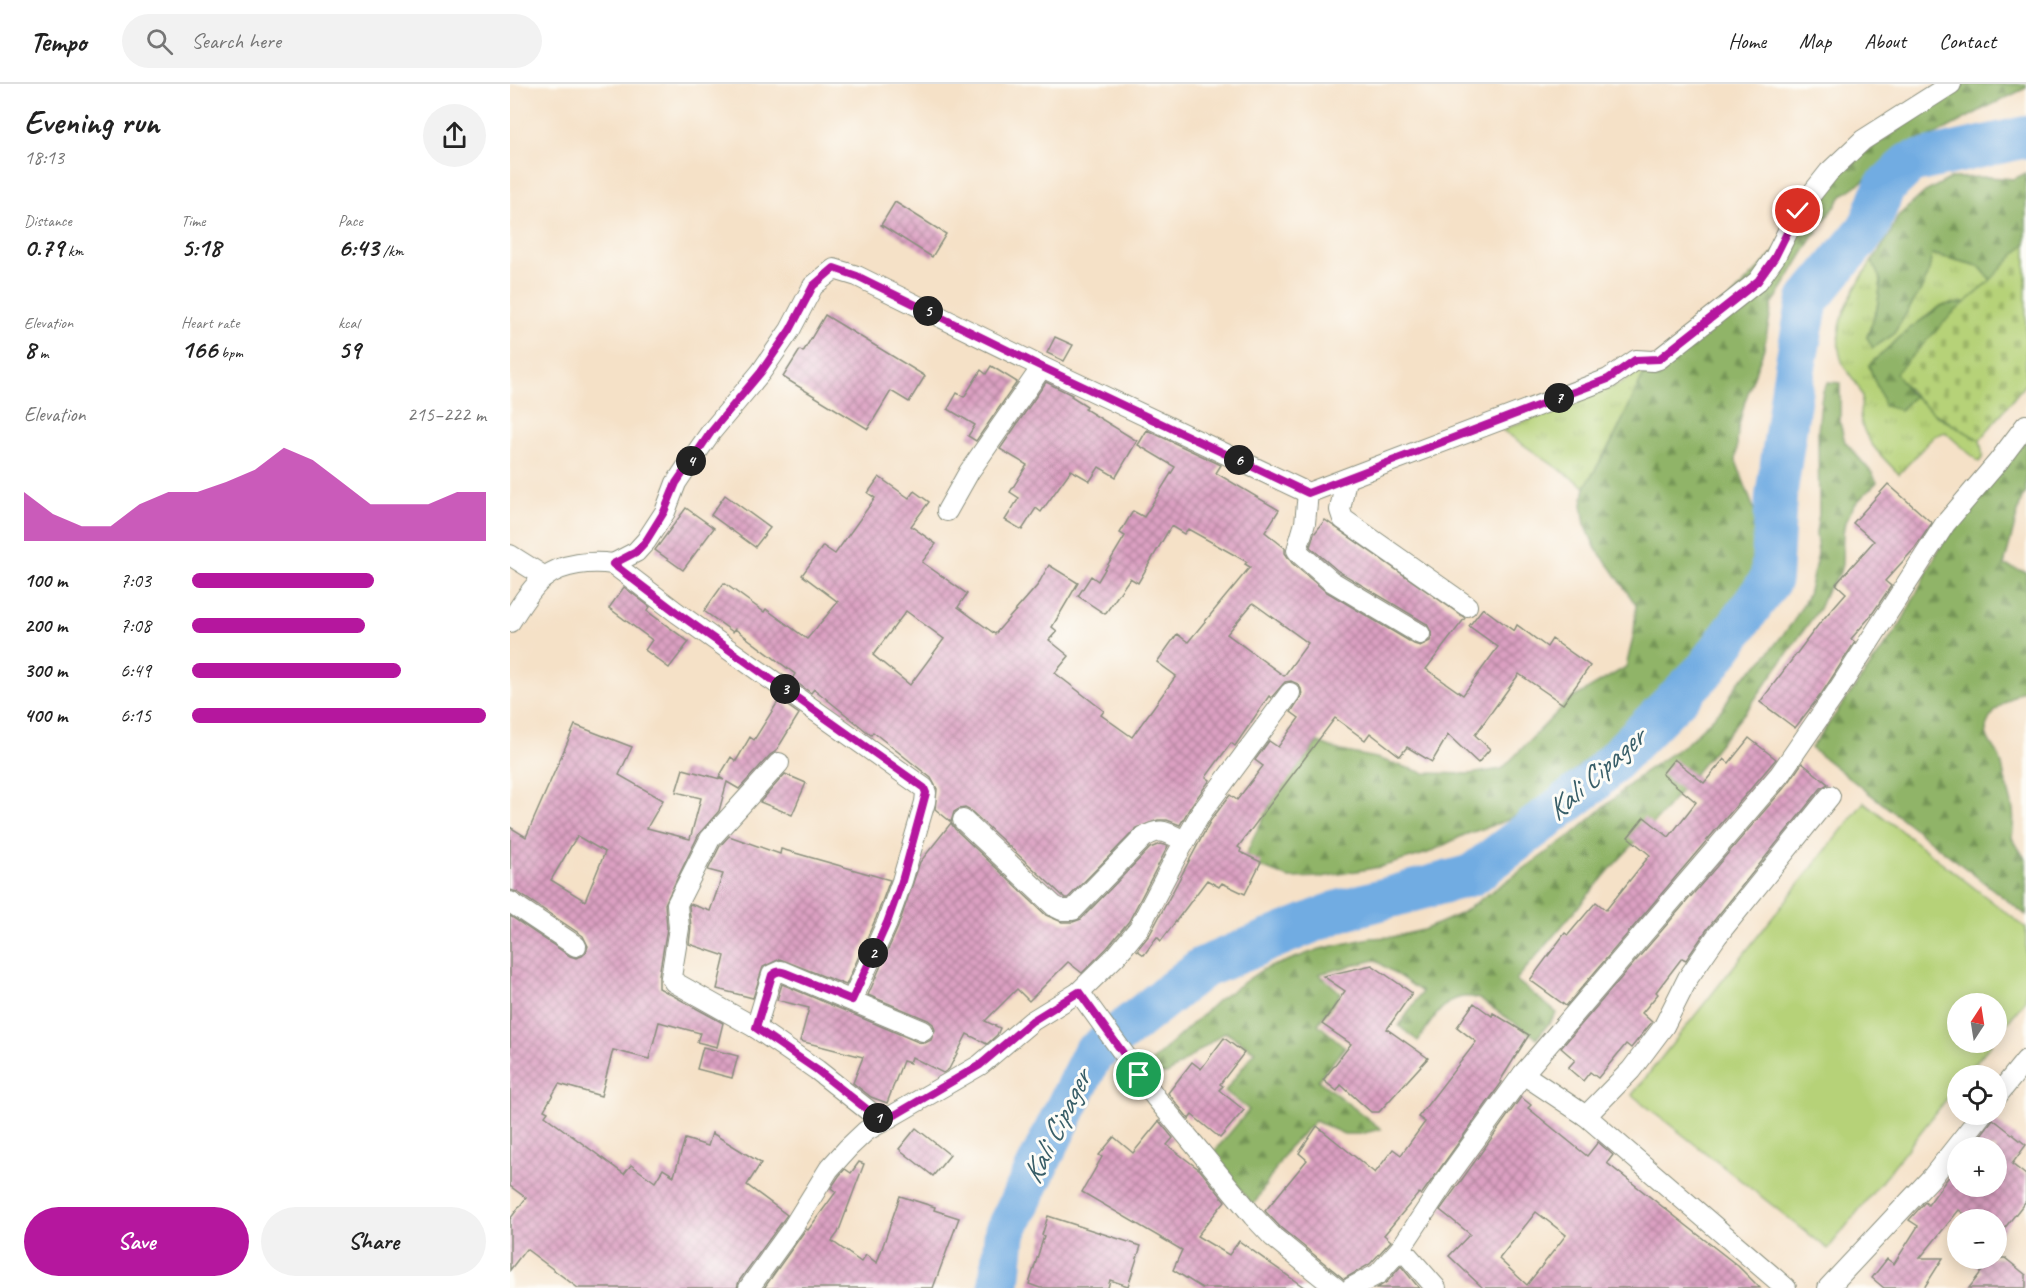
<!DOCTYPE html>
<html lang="en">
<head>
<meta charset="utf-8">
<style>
  body { margin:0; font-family:Caveat,sans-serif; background:#f2f2f2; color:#222; height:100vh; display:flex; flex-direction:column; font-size:22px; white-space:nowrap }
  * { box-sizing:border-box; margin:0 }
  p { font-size:20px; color:#767676 }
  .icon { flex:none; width:33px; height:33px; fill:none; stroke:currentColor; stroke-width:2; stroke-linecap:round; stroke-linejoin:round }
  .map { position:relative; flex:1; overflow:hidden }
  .side { display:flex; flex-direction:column; background:#fff; width:510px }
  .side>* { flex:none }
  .needle { width:39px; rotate:12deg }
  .fabs { position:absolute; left:1437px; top:909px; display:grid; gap:12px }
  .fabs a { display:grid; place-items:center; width:60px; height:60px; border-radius:50%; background:#fff; box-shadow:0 3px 15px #0003; font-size:30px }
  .pin { position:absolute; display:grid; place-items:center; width:51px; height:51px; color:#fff; margin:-26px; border:3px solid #fff; border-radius:50%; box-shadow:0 2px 6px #0007 }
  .km { position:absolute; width:30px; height:30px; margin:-15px; border-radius:50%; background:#222; color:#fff; font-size:16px; line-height:30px; text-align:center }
  .round { display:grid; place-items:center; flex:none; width:63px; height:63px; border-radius:32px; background:#f2f2f2 }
  .head { display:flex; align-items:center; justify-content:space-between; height:102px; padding:0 24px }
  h1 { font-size:33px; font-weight:700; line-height:45px }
  .figures { display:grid; grid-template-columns:repeat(3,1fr); gap:9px; height:102px; padding:6px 24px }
  .figures div { display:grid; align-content:center }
  .figures b { font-size:26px; font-weight:700 }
  .figures small { font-size:16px; font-weight:400 }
  .figures p { font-size:16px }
  .chart { height:168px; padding:12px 24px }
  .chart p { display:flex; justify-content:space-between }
  .chart svg { width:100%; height:108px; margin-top:6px; fill:#b5179e; opacity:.7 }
  .cta { display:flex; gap:12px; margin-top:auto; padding:12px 24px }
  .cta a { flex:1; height:69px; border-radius:36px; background:#b5179e; color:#fff; font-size:24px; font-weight:700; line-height:69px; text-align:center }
  .cta a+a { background:#f2f2f2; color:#222 }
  ul { padding:0 24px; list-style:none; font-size:20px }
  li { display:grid; grid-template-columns:96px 72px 1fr; align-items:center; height:45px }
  li i { height:15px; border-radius:8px; background:#b5179e }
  header { display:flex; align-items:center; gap:36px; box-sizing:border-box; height:84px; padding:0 30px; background:#fff; border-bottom:2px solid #e0e0e0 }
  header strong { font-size:28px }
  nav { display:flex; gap:33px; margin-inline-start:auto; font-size:21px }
  .search { width:420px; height:54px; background:#f2f2f2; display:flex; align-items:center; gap:15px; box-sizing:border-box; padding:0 21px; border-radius:33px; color:#767676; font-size:22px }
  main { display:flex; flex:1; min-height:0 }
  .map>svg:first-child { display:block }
  .grass { fill:url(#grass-tufts); stroke:#6a8856; stroke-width:1.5 }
  .forest { fill:url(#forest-firs); stroke:#58784e; stroke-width:1.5 }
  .cemetery { fill:url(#cemetery-stones); stroke:#6a8856; stroke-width:1.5 }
  .garden { fill:#b6d278; stroke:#6a8856; stroke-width:1.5 }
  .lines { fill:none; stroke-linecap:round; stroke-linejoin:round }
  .river { stroke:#71ace2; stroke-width:42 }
  .building { fill:url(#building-cross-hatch); fill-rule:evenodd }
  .street-casing { stroke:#8a8f7e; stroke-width:22 }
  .street { stroke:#fff; stroke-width:20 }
  .route-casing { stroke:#fff; stroke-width:12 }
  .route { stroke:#b5179e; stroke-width:8 }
  .labels { text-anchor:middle; stroke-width:6; stroke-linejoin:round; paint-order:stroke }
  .water-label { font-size:30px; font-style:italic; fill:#385e68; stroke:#fdfcf7 }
</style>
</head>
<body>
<header>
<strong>Tempo</strong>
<div class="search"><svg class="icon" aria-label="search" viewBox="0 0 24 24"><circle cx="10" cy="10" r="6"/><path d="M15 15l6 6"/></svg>Search here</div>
<nav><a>Home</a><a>Map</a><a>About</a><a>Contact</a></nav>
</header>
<main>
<section class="side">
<div class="head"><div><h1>Evening run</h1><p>18:13</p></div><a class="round"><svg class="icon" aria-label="share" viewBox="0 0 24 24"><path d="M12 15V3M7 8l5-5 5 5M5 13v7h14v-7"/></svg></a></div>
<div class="figures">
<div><p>Distance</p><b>0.79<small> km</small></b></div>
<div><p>Time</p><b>5:18</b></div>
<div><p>Pace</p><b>6:43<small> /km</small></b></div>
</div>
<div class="figures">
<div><p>Elevation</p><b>8<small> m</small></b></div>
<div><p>Heart rate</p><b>166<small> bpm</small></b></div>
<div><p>kcal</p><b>59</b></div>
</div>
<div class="chart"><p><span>Elevation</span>215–222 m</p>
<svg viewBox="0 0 160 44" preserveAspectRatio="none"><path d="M0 44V24L10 33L20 38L30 38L40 29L50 24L60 24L70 20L80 15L90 6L100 11L110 20L120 29L130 29L140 29L150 24L160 24V44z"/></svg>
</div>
<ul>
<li><b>100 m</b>7:03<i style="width:62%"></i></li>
<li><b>200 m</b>7:08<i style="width:59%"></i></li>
<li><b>300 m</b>6:49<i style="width:71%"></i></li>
<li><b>400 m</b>6:15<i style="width:100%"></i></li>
</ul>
<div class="cta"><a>Save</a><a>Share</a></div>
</section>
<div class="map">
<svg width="1516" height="1204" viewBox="0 0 1516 1204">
  <defs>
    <pattern id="grass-tufts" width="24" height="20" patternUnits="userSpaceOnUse" patternTransform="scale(1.5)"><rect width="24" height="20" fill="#b6d278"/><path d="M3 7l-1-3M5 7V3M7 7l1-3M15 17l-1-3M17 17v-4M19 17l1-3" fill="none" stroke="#9cb568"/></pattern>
    <pattern id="forest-firs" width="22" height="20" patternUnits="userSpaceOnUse" patternTransform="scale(1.5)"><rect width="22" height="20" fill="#90b468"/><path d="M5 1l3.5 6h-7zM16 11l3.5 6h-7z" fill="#759456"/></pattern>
    <pattern id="cemetery-stones" width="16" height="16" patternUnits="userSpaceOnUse" patternTransform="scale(1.5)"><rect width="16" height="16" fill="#b6d278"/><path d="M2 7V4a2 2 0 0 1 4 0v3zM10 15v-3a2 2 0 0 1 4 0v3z" fill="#9cb568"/></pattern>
    <pattern id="building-cross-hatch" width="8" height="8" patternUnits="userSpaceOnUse" patternTransform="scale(1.5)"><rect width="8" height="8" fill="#dca0c2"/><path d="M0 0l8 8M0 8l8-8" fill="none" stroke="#b2849e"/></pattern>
  </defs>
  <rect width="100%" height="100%" fill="#fdfcf7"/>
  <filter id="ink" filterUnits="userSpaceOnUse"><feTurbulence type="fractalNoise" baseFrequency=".0167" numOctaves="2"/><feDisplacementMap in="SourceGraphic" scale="12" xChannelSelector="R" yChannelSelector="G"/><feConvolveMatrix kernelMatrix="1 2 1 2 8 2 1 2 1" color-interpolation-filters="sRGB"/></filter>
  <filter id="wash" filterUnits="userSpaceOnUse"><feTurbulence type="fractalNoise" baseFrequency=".008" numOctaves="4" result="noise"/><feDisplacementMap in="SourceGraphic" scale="24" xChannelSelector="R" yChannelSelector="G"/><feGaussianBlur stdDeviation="1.35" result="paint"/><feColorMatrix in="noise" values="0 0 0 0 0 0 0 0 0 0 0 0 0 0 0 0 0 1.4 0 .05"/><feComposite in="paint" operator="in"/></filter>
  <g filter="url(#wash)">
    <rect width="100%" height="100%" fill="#f5e1c7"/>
    <!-- grass -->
    <g class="grass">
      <path d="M1422 170 1469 182 1481 196 1455 219 1432 221 1399 245 1359 281C1366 306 1371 310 1390 326L1404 312 1428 333 1470 356 1473 373 1469 378 1435 348 1424 352 1389 390C1373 374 1351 354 1350 330 1350 324 1353 317 1352 312 1350 301 1338 290 1333 280 1318 246 1344 204 1362 177L1371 197 1367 225 1357 253C1395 226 1413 218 1422 170Z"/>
      <polygon points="1137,284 1104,354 1075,403 992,346 1110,300 1127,287"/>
    </g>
    <!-- forest -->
    <g class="forest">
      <polygon points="1455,0 1516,0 1516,4 1473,25 1397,66 1333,111 1308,145 1262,221 1254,264 1235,317 1228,345 1226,377 1246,431 1251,479 1235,514 1196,564 1145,617 1023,723 995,737 954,751 918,769 870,783 812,793 779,794 734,776 743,754 767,708 808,658 831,667 866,674 914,689 959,690 992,685 1058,617 1116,583 1124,549 1126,521 1102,485 1086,465 1075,440 1072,421 1075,403 1104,354 1137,284 1160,278 1290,141 1314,106 1344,76"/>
      <polygon points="1516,89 1516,159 1481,196 1469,182 1422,170 1418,191 1412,204 1383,251 1363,264 1357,253 1367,225 1371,197 1362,177 1379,152 1388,132 1415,108 1441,94 1479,93 1504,95"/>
      <path d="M1455 219 1387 289 1398 308 1404 312 1390 326 1374 322C1371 307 1363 296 1359 281L1399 245 1433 221Z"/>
      <path d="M1318 298 1330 299V339L1335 358 1362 389 1367 398 1345 420 1335 438 1333 449 1332 480 1330 489 1317 506 1309 525 1240 622 1151 731 1102 783 1006 896 1047 929 1027 954 969 915C938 904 923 935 908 957L889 942 912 908 865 876 809 890 831 909 808 940 835 963 808 996 871 1045 850 1050H834L805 1037 778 1064 743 1122 703 1069 739 1026 715 1007 745 967 715 948 657 990H637L638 981 708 916 752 886 810 865 860 854 882 853 913 846 950 830 1063 750 1134 688 1177 659 1213 624 1229 597 1252 577 1283 538 1298 511 1308 470 1306 449 1309 430 1308 347 1311 317 1313 307Z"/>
      <path d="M1516 351V409L1512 413 1494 481 1516 488V605C1502 612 1475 630 1476 647 1477 657 1484 664 1489 672 1492 679 1493 687 1495 695 1502 720 1506 727 1502 754L1516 776V831L1301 664 1390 541 1431 461Z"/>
    </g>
    <!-- cemetery -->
    <path class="cemetery" d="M1516 159V299L1470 356C1436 337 1408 323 1386 289L1444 228 1473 204Z"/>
    <!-- garden -->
    <polygon class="garden" points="1354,718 1516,844 1516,915 1487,952 1486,920 1448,920 1448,958 1482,959 1455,991 1448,992 1447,1002 1318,1165 1122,1011"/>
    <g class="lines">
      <!-- river -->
      <polyline class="river" points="489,1204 495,1148 582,971 692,884 829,827 962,791 1081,700 1197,584 1261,495 1266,413 1285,283 1298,216 1359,143 1374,104 1400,79 1516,53"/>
    </g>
    <g id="blocks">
      <!-- building -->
      <g class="building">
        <polygon points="385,118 436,150 422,173 371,141"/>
        <polygon points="315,231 415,292 399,318 381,307 358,345 273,293 290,266 293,268"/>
        <polygon points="545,253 563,261 554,277 537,269"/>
        <polygon points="481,282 507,298 466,357 458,352 465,341 438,325 447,309 454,313 471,286 476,290"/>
        <polygon points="536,298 562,311 561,312 577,322 575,325 627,357 606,393 589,383 580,397 561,386 531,428 526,424 512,446 495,436 509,414 500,408 517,381 490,365"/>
        <path d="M637 346 711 381 706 389 769 426 755 448 775 464V469L782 479 815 507 904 560 910 562 920 557 922 550 917 540 828 487 800 463 804 450 815 436 955 534 916 585 953 611 988 563 959 542 973 524 1004 547 1007 541 1037 563 1042 555 1080 582 1053 620 1009 590 965 651 980 665 968 679 938 651 922 678 897 663 890 672 860 649 855 656 825 634 728 763 731 765 730 768 751 778 735 810 712 799 709 803 697 796 651 857 647 853 634 871 627 866 640 850 701 736 720 711 727 716 753 682 745 676 759 657 768 663 789 634 781 628 792 611 791 605 788 600 781 597 775 598 761 614 759 612 725 662 721 659 696 693 700 696 681 722 670 741 657 736H648L627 744 558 814H555L461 727 455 724 449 725 444 728 441 738 425 725 427 705 421 694 363 648 361 651 304 605 301 609 282 595 285 590 225 545 223 548 194 527 214 499 254 528 256 525 297 555 328 518 292 491 313 462 325 470 365 414 358 409 369 393 399 414 404 407 419 418 401 442 426 460 412 478 457 510 448 523 485 550 527 502 539 481 568 499 542 543 547 547 539 556 559 572 545 589 594 627 591 631 622 653 666 592 647 578 667 550 678 558 740 483 735 480 737 478 678 445 674 450 661 442 628 499 620 494 595 530 568 512 581 492 588 497 615 452 610 449 623 427 634 433 665 383 628 361ZM743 519 798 559 774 592 717 550ZM396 527 434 555 400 601 363 571Z"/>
        <polygon points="1378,400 1422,439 1405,464 1375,497 1381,502 1360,533 1341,555 1345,558 1312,609 1285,644 1250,618 1309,540 1336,509 1326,500 1364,457 1343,439"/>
        <polygon points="215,411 260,444 245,463 201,431"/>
        <polygon points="176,424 204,444 173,486 145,466"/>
        <polygon points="114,503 140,523 137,527 179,558 159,584 135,566 142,556 99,524"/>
        <path d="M269 616 289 630 266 667 260 671 229 705 217 698 209 727 189 750 155 820 157 844 149 891V904L213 939 207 963 187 958 190 949 149 938 139 975 103 966 91 1012 49 1000 34 1026 38 1028 35 1032 114 1090 121 1081 145 1098 153 1085 164 1092 175 1055 198 1062 202 1049 251 1079 237 1101 277 1131 229 1197 227 1204H68L16 1165 0 1186V1135L16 1114 0 1102V832L60 872 66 874 72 872 76 868 78 862 73 852 7 808 0 806V743L16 753 65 641 122 663 109 691 153 716 137 744 180 755 191 714 166 708 173 685 214 696 209 693 221 673 226 677 240 653 244 656ZM67 752 95 768 75 817 41 796Z"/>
        <polygon points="1239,654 1266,675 1056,922 1020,896 1055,849 1058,851 1086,818 1096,826 1140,771 1118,753 1134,733 1159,753 1186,718 1152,690 1164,675 1194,699 1214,675 1219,679"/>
        <polygon points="1292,679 1318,700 1311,704 1198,844 1176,876 1172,874 1146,908 1148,910 1132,929 1142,938 1121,964 1116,960 1088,994 1080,988 1073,997 1058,984 1065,976 1051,964 1279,698"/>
        <polygon points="275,690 296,699 282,731 250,718"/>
        <polygon points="441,739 445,745 536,831 552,838 563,838 571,835 640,764 650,760 658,762 619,837 597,864 572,889 558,878 519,917 507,905 475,937 490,944 487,951 477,960 457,950 439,985 433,989 402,973 400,979 393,977 377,1019 361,1013 343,999 353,973 290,957 299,924 267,916 272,900 408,958 415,959 421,956 425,946 423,940 418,936 358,911 388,843 410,778"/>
        <polygon points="219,752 270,770 271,765 380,796 366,834 336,901 270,875 253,883 243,914 207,905 215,872 179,860 181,843 179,822 180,820 200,827 213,790 198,786 210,762"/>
        <polygon points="862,881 902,909 877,945 918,974 869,1028 861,1028 831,1001 827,1007 813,996 841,960 812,940 835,907 813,892"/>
        <polygon points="964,919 982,932 983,929 1019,951 990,997 992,998 911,1111 909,1109 874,1151 881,1157 860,1180 834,1195 771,1144 755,1127 797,1076 789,1069 807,1042 865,1089 883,1065 891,1071 915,1038 908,1033 966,958 947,943"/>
        <polygon points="714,954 734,969 710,1000 713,1002 709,1006 734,1026 710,1054 682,1031 679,1035 658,1009 682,978 691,985"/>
        <polygon points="193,963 228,972 222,994 187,985"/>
        <path d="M1011 1013 1021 1021 1018 1024 1077 1072 1088 1058 1103 1071 1097 1079 1228 1182 1250 1204H973L939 1172 960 1150 930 1126ZM1026 1128 1056 1151 1017 1201 989 1175Z"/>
        <polygon points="1483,1035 1516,1061 1502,1080 1516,1091 1516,1117 1486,1155 1486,1136 1462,1136 1449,1126 1410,1174 1433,1174 1414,1204 1374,1204 1362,1194 1377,1175 1384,1180 1408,1142 1399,1136 1415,1118 1418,1121 1448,1080 1448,1102 1486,1102 1486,1064 1461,1064"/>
        <polygon points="649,1037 663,1054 657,1061 690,1086 715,1117 687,1152 719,1171 729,1157 795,1204 692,1204 663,1186 672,1166 572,1108 592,1073 589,1071 604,1053 623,1069"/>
        <polygon points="406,1044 440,1071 423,1092 389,1065"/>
        <polygon points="349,1078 354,1080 328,1149 322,1157 351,1178 356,1171 367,1179 390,1112 425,1123 424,1126 449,1134 423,1204 254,1204 296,1145 298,1146 326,1108 321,1104 329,1092 335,1085 341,1089"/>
        <polygon points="538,1132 631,1162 618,1202 600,1196 598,1204 530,1204 519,1200 534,1152 532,1151"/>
        <polygon points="1455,1174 1495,1174 1516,1191 1516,1204 1459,1204 1472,1187"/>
        <polygon points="891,1182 909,1204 867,1204 877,1198"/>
      </g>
    </g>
  </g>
  <g filter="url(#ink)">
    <use href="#blocks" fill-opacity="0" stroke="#8a8f7e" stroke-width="1.5"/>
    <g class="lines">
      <!-- street casing -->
      <g class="street-casing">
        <g id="street">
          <polyline points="836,395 830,426 833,435 957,522"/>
          <polyline points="798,409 795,439 787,466 790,470 821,497 910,550"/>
          <polyline points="437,427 459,388 532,283"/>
          <polyline points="0,471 35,493"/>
          <polyline points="103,480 126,468 136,457 155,428 166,399 180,378 201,348 251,288 280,246 303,202 324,185 347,192 532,283 798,409 1098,295 1126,276 1143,277 1149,275 1248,197 1265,173 1288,127 1319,88 1353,56 1441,0"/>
          <path d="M0 538C9 524 22 502 35 493 53 479 82 477 103 480L166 528 414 704 416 709 415 718 392 797 377 839 342 916"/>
          <polyline points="269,679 200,755 167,820 169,844 161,893 164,898 246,944 307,986 373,1038"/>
          <path d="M453 736 544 822 552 826H563L633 754C651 742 657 749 675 757"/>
          <polyline points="0,818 66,862"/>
          <polyline points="569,908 646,1014 743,1132 763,1153 826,1204"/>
          <polyline points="246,944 262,891 271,887 413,947"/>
          <polyline points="1013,990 1076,1032 1276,1204"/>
          <polyline points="1486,1013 1516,976"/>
          <polyline points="1076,1032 1121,986 1154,942 1178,894 1207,852 1320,712"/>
          <polyline points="891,1164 926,1204"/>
          <polyline points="239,1204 283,1143 319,1085 338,1064 356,1047 470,981 522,937 569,908 606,872 629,844 666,773 691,729 780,609"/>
          <polyline points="841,1204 868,1190 891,1164 938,1093 1013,990 1270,690 1328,606 1435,440 1488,378 1516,341"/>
          <polyline points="1318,1204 1423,1092 1472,1030"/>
        </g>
      </g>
      <!-- street -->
      <use href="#street" class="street"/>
    </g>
  </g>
  <g class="lines" filter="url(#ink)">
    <!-- route casing -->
    <g class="route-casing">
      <path id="route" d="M629 991 569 908 522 937 470 981 373 1038 307 986 246 944 262 891C268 886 271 887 278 890L342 916 377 839 392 797 416 709 414 704 166 528 103 480 126 468 136 457 154 428 166 399 201 348 251 288 280 246 303 202 324 184 347 192 532 283 798 409 1098 295 1125 276 1149 275 1248 197 1265 173 1288 127"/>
    </g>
    <!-- route -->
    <use href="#route" class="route"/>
  </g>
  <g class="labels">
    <!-- water labels -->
    <g class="water-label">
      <text transform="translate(1085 690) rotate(-42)" y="10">Kali Cipager</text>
      <text transform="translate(546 1043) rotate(-64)" y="10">Kali Cipager</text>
    </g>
  </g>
</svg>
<div class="fabs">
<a><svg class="needle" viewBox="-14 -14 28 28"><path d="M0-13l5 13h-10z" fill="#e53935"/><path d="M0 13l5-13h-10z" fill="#767676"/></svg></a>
<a><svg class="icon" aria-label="locate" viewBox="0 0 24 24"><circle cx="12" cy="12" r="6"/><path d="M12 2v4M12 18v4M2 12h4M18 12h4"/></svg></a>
<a>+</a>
<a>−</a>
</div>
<div class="pin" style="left:629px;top:991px;background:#1e9e55"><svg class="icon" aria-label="arrive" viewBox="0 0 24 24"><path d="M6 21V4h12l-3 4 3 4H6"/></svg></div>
<div class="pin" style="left:1288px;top:127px;background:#d93025"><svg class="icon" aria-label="check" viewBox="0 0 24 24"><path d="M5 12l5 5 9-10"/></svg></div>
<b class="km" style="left:368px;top:1034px">1</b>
<b class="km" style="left:363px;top:869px">2</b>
<b class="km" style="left:275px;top:605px">3</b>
<b class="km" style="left:181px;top:377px">4</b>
<b class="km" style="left:418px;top:227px">5</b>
<b class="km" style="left:729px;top:376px">6</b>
<b class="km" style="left:1049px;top:314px">7</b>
</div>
</main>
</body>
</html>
